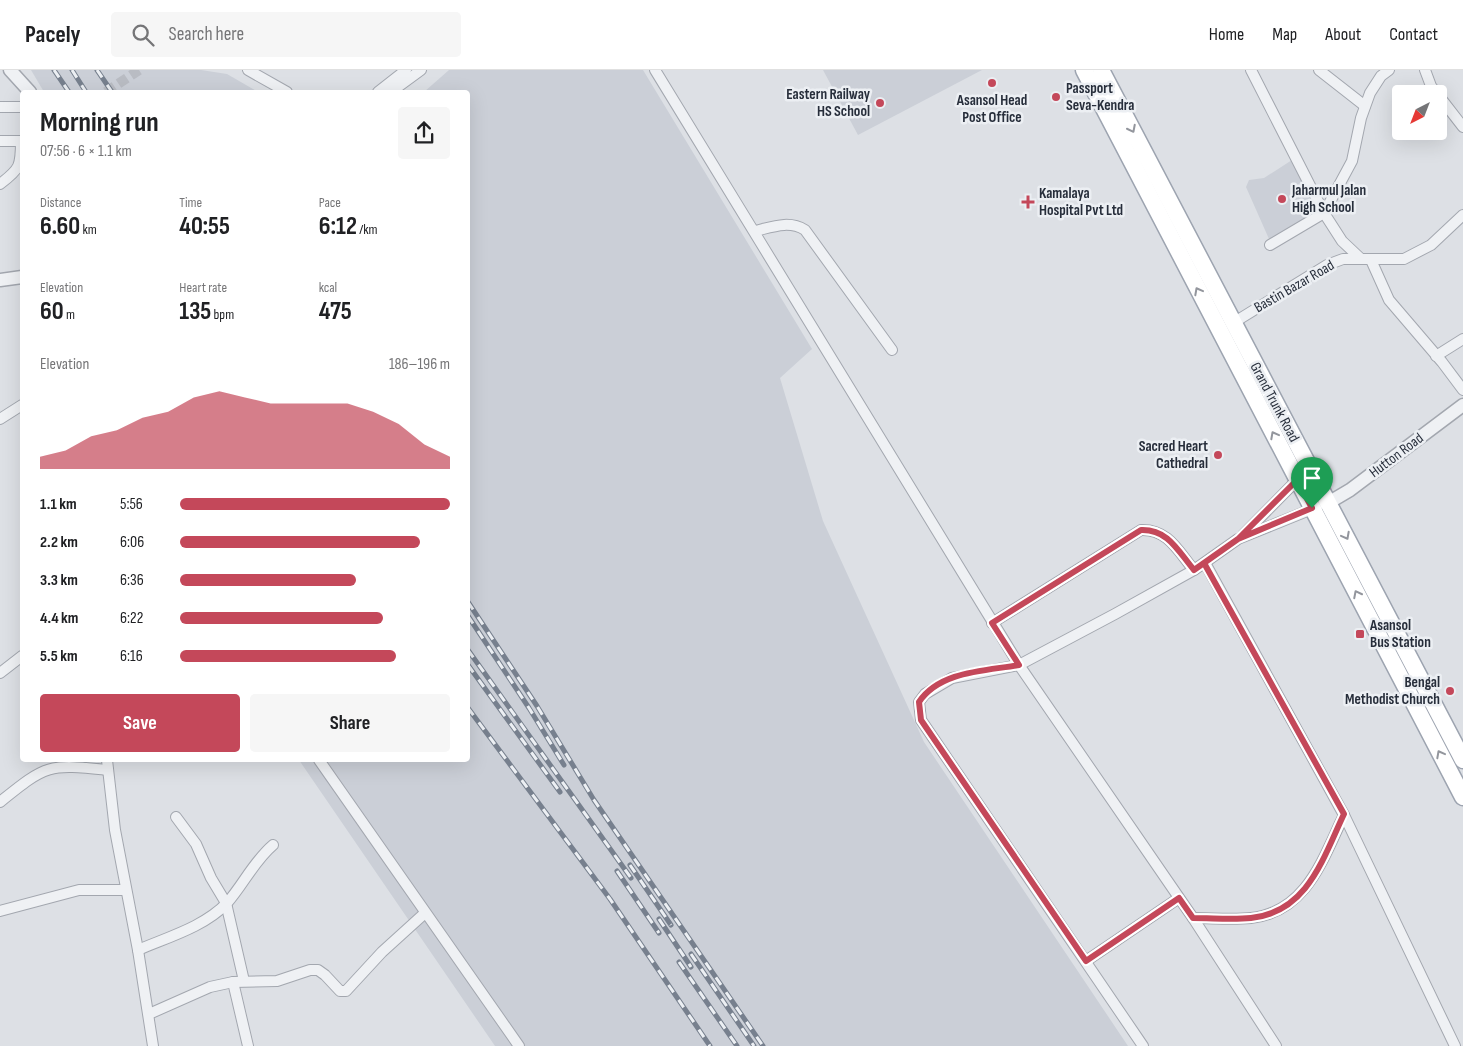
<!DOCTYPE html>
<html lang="en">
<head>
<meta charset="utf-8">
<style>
  body { margin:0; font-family:"Sofia Sans Condensed",sans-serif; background:#f6f6f6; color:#202124; height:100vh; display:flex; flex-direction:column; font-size:19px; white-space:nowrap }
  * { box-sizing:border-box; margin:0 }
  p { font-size:16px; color:#757577 }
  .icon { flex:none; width:28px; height:28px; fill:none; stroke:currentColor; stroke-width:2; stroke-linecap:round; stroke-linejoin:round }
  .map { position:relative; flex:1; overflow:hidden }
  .details { position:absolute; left:20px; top:20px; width:450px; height:672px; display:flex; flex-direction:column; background:#fff; border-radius:5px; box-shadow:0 5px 20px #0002 }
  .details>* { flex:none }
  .needle { width:32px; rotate:222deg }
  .controls { position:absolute; left:1392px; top:15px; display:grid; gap:10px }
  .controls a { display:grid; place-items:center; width:55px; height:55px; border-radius:5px; background:#fff; box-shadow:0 5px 20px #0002; font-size:25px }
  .pin { position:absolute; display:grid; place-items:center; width:42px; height:42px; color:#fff; margin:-51px -21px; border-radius:50% 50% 50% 0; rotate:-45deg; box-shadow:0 0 5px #0007 }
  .pin .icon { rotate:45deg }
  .round { display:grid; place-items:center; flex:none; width:52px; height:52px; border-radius:5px; background:#f6f6f6 }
  .headline { display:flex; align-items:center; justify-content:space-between; height:85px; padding:0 20px }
  h1 { font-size:28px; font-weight:700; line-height:38px }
  .figures { display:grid; grid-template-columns:repeat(3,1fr); gap:8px; height:85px; padding:5px 20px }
  .figures div { display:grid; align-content:center }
  .figures b { font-size:25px; font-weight:700 }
  .figures small { font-size:14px; font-weight:400 }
  .figures p { font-size:14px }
  .chart { height:140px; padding:10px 20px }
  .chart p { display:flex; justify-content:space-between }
  .chart svg { width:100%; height:90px; margin-top:5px; fill:#c4485a; opacity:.7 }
  .button { display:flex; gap:10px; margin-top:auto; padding:10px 20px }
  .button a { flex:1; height:58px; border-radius:5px; background:#c4485a; color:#fff; font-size:20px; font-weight:700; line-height:58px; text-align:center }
  .button a+a { background:#f6f6f6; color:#202124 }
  ul { padding:0 20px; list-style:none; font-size:16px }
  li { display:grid; grid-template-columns:80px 60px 1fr; align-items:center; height:38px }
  li i { height:12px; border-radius:6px; background:#c4485a }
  header { display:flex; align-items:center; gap:30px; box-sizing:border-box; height:70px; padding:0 25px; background:#fff; border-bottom:1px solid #e0e0e0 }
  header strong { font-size:24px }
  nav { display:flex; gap:28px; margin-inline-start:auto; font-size:18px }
  .search { width:350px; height:45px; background:#f6f6f6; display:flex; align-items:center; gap:12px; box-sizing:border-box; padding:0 18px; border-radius:5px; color:#757577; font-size:19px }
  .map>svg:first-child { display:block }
  .built { fill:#cbcfd7 }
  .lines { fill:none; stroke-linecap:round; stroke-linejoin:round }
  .minor-tunnel { stroke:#b9bcc3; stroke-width:10; stroke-dasharray:10 5; stroke-linecap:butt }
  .minor-casing { stroke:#a3a7af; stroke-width:12 }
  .tertiary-casing { stroke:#a3a7af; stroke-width:15 }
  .primary-casing { stroke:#9da4b0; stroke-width:19 }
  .minor { stroke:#eff1f4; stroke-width:10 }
  .tertiary { stroke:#eff1f4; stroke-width:12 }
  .primary { stroke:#fff; stroke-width:16 }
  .rail-casing { stroke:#77808e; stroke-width:5 }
  .rail { stroke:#eceff3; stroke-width:3; stroke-dasharray:9; stroke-linecap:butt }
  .oneway { stroke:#93969d }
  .route-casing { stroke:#fff; stroke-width:10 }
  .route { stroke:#c4485a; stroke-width:6 }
  .poi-dot { fill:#c4485a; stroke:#eceff3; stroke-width:2 }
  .labels { text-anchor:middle; stroke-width:5; stroke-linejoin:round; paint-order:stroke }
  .poi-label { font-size:15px; font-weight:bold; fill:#272e3b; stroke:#eceff3; text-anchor:start }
  .street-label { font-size:15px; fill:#272e3b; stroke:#eceff3 }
</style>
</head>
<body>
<header>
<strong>Pacely</strong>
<div class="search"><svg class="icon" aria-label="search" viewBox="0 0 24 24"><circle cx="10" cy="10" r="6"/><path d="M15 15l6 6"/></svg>Search here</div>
<nav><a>Home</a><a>Map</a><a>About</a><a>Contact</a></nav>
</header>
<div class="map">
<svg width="1463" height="976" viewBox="0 0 1463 976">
  <rect width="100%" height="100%" fill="#dde0e5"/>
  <!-- built -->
  <g class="built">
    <polygon points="31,0 201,0 227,4 258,22 44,22"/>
    <polygon points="449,0 643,0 812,279 780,308 823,451 924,672 1128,976 495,976 299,690 468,690 468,22 424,22"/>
    <polygon points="823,0 982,0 858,65"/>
    <polygon points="1292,90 1319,141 1269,169 1246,117 1249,110 1264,108"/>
  </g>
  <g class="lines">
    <!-- minor-tunnel -->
    <polyline class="minor-tunnel" points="106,22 139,0"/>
    <!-- minor casing -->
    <g class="minor-casing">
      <g id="minor">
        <polyline points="248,0 287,22"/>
        <polyline points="655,0 1019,595 1193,848 1276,976"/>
        <polyline points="1251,0 1324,143 1342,171 1360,188"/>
        <polyline points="1319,0 1365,36"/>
        <polyline points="1425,0 1431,16 1437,24"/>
        <polyline points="378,22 406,0"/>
        <polyline points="391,22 421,0"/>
        <polyline points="1439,26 1463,57"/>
        <polyline points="0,37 22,37"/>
        <polyline points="0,71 22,71"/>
        <path d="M0 114C20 99 21 96 21 71"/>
        <path d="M755 161C772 157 789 150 805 160L892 280"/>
        <polyline points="1270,175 1324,143 1352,91 1361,48 1370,23 1381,6 1389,0"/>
        <polyline points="1371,190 1389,230 1442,292 1463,320"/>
        <polyline points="1233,253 1327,195 1343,189 1404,189 1431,175 1463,145"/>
        <polyline points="1436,286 1463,269"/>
        <polyline points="0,349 22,335"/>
        <polyline points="1243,465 1297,410"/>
        <polyline points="1205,493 1344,745 1455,976"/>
        <path d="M992 553 1141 460C1168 459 1178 481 1194 500"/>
        <polyline points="0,603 22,586"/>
        <polyline points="107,690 115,760 138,880 153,976"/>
        <polyline points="319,690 519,976"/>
        <path d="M0 732C47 694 48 694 108 700"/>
        <polyline points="176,747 196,774 211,808 226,833 244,911"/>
        <polyline points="0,841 79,820 126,820"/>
        <path d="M1193 848C1213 848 1232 850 1251 848 1307 842 1323 788 1344 745"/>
        <path d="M138 880C168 867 204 857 227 833 243 815 254 791 273 775"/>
        <polyline points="1086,891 1179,828"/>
        <polyline points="233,912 248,976"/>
        <polyline points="149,944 210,917 233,912 277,911 310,900 318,900 325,905 340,921 346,921 382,882 425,843"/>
        <polyline points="1143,976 921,650 919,632 925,624 952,608 1019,595 1115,544 1194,500 1238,469 1317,437"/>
      </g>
    </g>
    <!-- tertiary casing -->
    <g class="tertiary-casing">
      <g id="tertiary">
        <polyline points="10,0 30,22"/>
        <polyline points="0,210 22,207"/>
        <polyline points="1328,433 1350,420 1463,335"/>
      </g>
    </g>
    <!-- primary casing -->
    <g class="primary-casing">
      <g id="primary">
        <polyline points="1084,0 1463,727"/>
        <polyline points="1101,0 1463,690"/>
      </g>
    </g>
    <!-- minor -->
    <use href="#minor" class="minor"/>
    <!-- tertiary -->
    <use href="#tertiary" class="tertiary"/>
    <!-- primary -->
    <use href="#primary" class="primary"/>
    <!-- rail casing -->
    <g class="rail-casing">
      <g id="rail">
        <polyline points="54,0 69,22"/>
        <polyline points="72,0 86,22"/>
        <polyline points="97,0 112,22"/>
        <polyline points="468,532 537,636 594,730 763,976"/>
        <polyline points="468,546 529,638 564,695"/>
        <polyline points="468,580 631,808"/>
        <polyline points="468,595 560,722"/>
        <polyline points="468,638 610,829 710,976"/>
        <polyline points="630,795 671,855"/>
        <polyline points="617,801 659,863"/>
        <polyline points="659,849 691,897"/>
        <polyline points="691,884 754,976"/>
        <polyline points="679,892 737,976"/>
      </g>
    </g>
    <!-- rail -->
    <use href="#rail" class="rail"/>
  </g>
  <!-- one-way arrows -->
  <defs><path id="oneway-chevron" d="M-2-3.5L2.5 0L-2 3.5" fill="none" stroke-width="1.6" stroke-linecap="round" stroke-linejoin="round" transform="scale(1.25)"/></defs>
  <g class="oneway">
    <use href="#oneway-chevron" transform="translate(1132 59) rotate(63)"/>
    <use href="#oneway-chevron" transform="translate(1198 221) rotate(-118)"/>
    <use href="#oneway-chevron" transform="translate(1274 365) rotate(-118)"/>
    <use href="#oneway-chevron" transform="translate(1346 466) rotate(62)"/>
    <use href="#oneway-chevron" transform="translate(1357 524) rotate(-117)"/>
    <use href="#oneway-chevron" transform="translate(1440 684) rotate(-118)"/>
  </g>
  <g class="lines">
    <!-- route casing -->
    <g class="route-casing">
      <path id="route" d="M1312 438 1238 469 1194 500C1178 481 1168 459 1141 460L992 553 1019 595C985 601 940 601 919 632L921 650 1086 891 1179 828 1193 848C1213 848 1232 850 1251 848 1308 842 1323 788 1344 744L1204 493 1238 469 1297 410 1312 438"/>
    </g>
    <!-- route -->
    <use href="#route" class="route"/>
  </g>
  <!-- markers -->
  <g class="poi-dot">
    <circle cx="992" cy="13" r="5"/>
    <circle cx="1056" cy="27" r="5"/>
    <circle cx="880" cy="33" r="5"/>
    <circle cx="1282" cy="129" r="5"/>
    <path d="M1025.5 124.5h5v5h5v5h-5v5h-5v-5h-5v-5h5z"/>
    <circle cx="1218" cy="385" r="5"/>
    <rect x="1355" y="559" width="10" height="10" rx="2.5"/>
    <circle cx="1450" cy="621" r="5"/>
  </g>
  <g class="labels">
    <!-- poi labels -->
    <g class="poi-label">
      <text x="1066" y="23">Passport<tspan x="1066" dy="17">Seva-Kendra</tspan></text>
      <text x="870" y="29" text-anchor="end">Eastern Railway<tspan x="870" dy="17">HS School</tspan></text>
      <text x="992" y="35" text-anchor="middle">Asansol Head<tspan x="992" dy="17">Post Office</tspan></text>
      <text x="1292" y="125">Jaharmul Jalan<tspan x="1292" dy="17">High School</tspan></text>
      <text x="1039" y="128">Kamalaya<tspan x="1039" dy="17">Hospital Pvt Ltd</tspan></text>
      <text x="1208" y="381" text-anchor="end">Sacred Heart<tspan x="1208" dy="17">Cathedral</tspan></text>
      <text x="1370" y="560">Asansol<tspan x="1370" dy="17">Bus Station</tspan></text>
      <text x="1440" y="617" text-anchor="end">Bengal<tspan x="1440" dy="17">Methodist Church</tspan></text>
    </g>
    <!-- street labels -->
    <g class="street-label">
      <text transform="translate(1294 216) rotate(-30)" y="5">Bastin Bazar Road</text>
      <text transform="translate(1275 332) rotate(62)" y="5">Grand Trunk Road</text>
      <text transform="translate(1396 385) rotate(-37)" y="5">Hutton Road</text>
    </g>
  </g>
</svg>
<div class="controls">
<a><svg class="needle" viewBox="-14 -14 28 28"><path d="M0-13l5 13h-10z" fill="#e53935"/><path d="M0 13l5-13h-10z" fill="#757577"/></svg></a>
</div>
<div class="pin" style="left:1312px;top:438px;background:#1e9e55"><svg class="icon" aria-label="arrive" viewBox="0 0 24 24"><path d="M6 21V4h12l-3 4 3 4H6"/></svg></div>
<section class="details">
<div class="headline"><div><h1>Morning run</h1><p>07:56 · 6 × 1.1 km</p></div><a class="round"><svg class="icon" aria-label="share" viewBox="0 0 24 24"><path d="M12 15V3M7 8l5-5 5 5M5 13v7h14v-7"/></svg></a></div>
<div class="figures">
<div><p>Distance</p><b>6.60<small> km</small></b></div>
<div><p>Time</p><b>40:55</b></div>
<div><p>Pace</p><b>6:12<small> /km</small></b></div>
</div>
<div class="figures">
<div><p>Elevation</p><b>60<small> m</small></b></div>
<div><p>Heart rate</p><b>135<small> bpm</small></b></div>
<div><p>kcal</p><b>475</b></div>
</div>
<div class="chart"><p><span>Elevation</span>186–196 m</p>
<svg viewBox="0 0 160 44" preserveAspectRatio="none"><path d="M0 44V38L10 35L20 28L30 25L40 19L50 16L60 9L70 6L80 9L90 12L100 12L110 12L120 12L130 16L140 22L150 32L160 38V44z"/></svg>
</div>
<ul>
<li><b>1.1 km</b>5:56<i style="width:100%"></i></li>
<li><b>2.2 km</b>6:06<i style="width:89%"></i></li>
<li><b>3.3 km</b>6:36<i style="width:65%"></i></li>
<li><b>4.4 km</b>6:22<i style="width:75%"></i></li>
<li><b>5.5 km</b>6:16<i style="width:80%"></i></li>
</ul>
<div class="button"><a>Save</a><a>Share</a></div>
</section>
</div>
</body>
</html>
